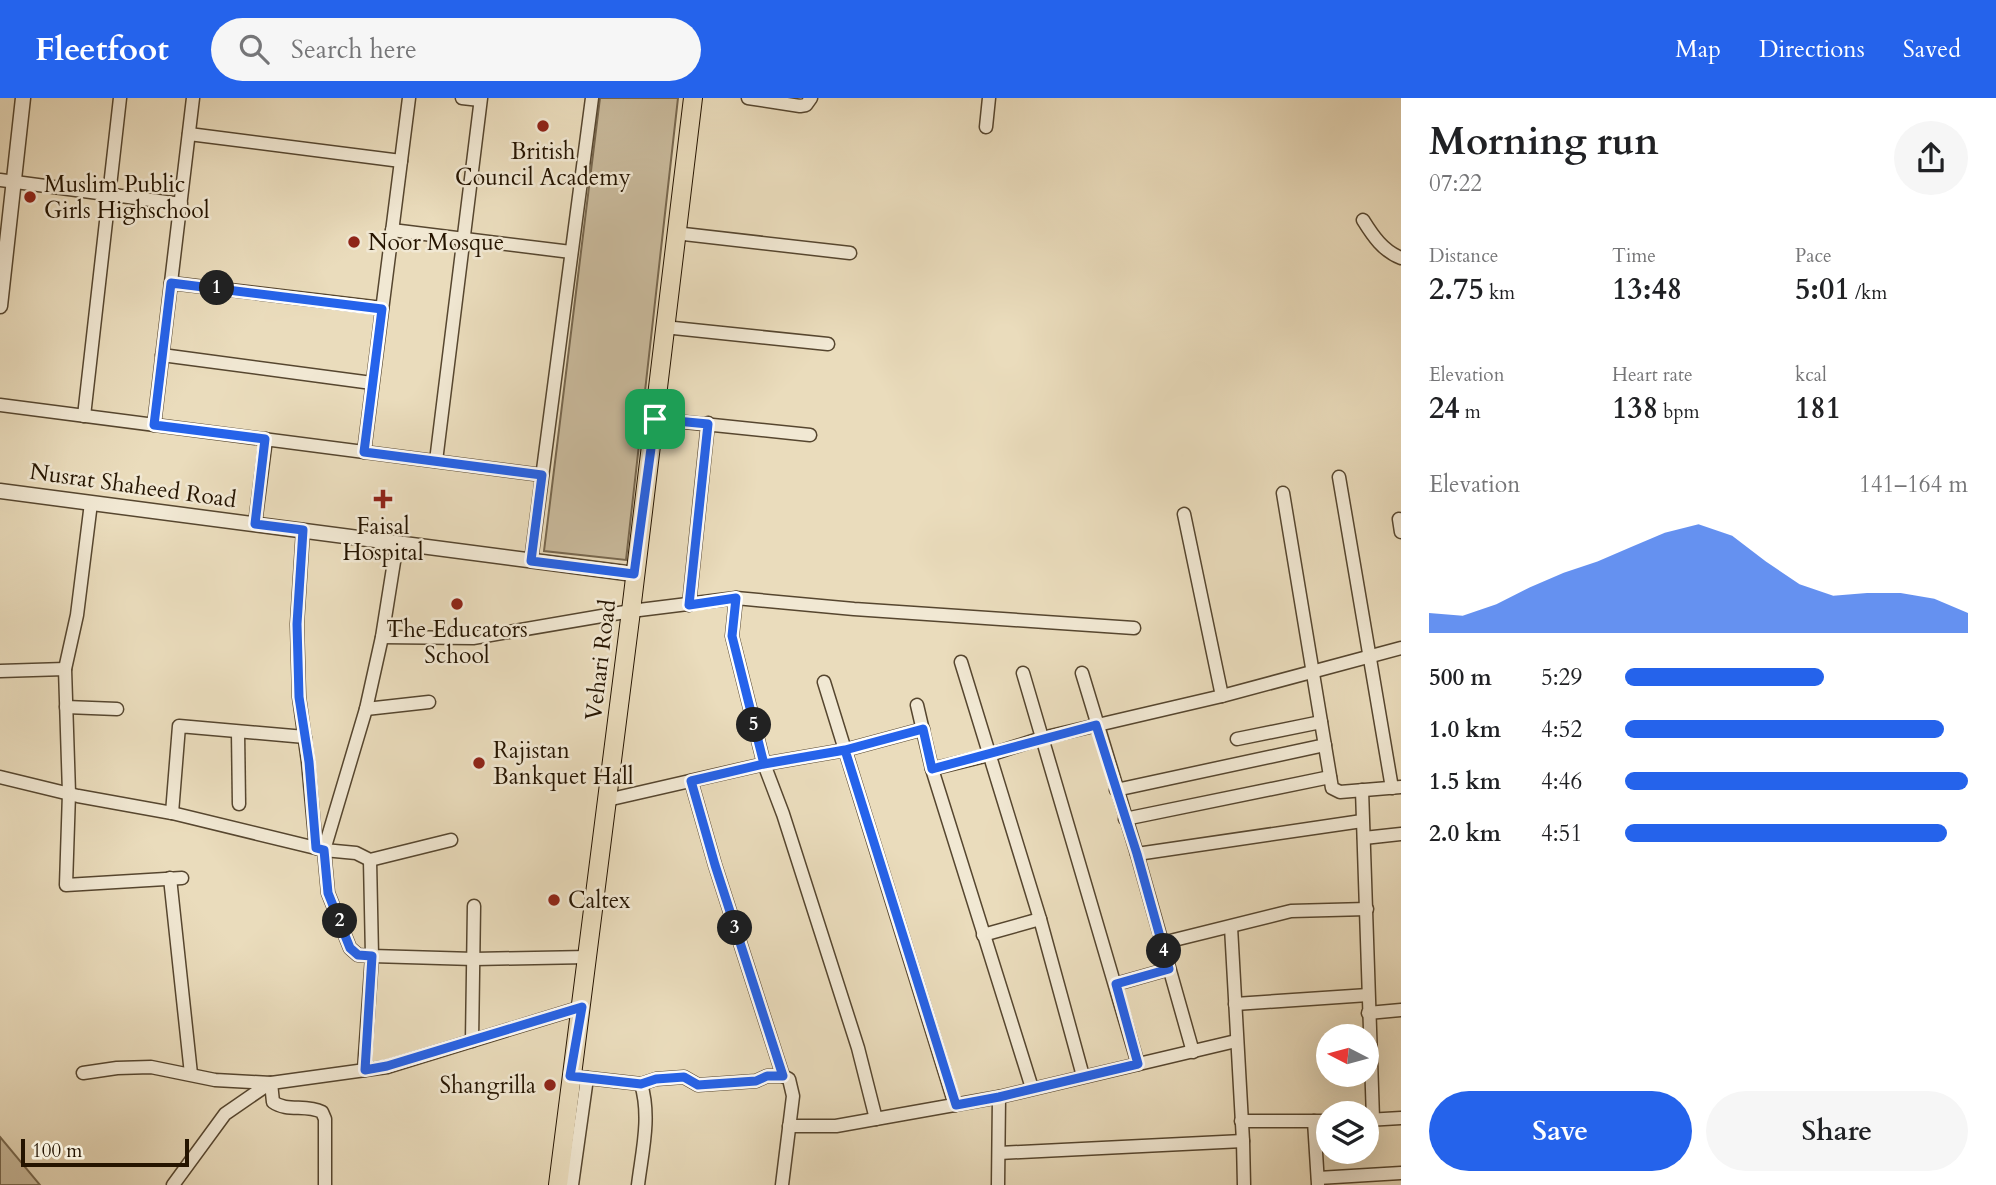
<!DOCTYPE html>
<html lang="en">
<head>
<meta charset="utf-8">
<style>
  body { margin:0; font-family:Cardo,serif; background:#f6f6f6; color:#202124; height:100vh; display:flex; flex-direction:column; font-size:26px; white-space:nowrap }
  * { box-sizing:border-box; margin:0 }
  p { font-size:23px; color:#757577 }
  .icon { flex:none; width:38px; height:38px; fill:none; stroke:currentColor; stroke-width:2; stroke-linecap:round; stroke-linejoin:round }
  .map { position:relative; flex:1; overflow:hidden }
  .side { display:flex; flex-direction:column; background:#fff; width:595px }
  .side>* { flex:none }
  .needle { width:46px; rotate:276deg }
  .fabs { position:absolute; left:1316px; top:926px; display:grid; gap:14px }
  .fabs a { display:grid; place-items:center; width:63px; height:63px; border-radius:50%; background:#fff; box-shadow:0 7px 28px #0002; font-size:35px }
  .scale { position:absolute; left:21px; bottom:18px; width:168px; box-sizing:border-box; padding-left:7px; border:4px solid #251400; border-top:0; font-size:19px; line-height:24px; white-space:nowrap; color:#251400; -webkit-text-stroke:5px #f1e8d3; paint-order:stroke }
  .pin { position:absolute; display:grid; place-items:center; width:60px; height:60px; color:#fff; margin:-30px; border-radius:14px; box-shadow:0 4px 10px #0006 }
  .km { position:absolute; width:35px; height:35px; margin:-18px; border-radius:50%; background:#222; color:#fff; font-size:19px; line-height:35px; text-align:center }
  .round { display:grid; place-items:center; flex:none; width:74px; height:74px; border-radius:37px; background:#f6f6f6 }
  .head { display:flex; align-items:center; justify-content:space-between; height:119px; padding:0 28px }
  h1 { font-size:38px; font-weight:700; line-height:52px }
  .figures { display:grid; grid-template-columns:repeat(3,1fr); gap:10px; height:119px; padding:7px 28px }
  .figures div { display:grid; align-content:center }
  .figures b { font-size:30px; font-weight:700 }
  .figures small { font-size:19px; font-weight:400 }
  .figures p { font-size:19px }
  .chart { height:196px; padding:14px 28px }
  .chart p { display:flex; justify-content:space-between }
  .chart svg { width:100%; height:126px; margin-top:7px; fill:#2563eb; opacity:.7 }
  .primary-button { display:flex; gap:14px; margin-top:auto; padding:14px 28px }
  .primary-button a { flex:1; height:80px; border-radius:42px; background:#2563eb; color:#fff; font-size:28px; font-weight:700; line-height:80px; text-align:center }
  .primary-button a+a { background:#f6f6f6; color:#202124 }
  ul { padding:0 28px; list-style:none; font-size:23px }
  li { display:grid; grid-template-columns:112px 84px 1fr; align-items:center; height:52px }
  li i { height:18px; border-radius:9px; background:#2563eb }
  header { display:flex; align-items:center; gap:42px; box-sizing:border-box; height:98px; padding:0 35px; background:#2563eb; color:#fff }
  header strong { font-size:33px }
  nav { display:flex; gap:38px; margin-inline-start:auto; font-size:24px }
  .search { width:490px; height:63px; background:#f6f6f6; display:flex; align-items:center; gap:18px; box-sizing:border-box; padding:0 24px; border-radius:38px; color:#757577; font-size:26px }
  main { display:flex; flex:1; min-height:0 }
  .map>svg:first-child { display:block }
  .green { fill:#c9ba9c; stroke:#77674e; stroke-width:2 }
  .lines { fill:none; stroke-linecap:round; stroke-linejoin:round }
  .minor-casing { stroke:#56462f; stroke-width:15 }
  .tertiary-casing { stroke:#56462f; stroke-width:17 }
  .primary-casing { stroke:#251400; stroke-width:20 }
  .minor { stroke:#f1e8d3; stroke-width:12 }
  .tertiary { stroke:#f1e8d3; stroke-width:14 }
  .primary { stroke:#eadcbc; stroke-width:18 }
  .route-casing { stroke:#fff; stroke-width:14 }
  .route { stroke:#2563eb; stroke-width:9 }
  .poi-dot { fill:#8f2418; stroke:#f1e8d3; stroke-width:2.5 }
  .labels { text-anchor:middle; stroke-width:5; stroke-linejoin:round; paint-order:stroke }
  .poi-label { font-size:23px; fill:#251400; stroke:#f1e8d3; text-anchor:start }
  .street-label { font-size:23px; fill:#251400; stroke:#f1e8d3 }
</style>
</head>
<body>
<header>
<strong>Fleetfoot</strong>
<div class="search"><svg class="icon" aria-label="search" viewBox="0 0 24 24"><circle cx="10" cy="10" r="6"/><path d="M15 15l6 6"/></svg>Search here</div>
<nav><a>Map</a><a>Directions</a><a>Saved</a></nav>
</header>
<main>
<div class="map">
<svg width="1401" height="1087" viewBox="0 0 1401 1087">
  <rect width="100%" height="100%" fill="#eadcbc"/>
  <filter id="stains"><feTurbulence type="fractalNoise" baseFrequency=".00286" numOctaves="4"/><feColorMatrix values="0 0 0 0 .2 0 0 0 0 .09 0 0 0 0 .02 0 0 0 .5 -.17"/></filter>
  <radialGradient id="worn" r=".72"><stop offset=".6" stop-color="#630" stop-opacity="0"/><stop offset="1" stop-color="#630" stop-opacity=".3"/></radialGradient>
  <!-- green -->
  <g class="green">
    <polygon points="600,0 678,0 626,462 544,453"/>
    <polygon points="0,1039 40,1087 0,1087"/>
  </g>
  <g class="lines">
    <!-- minor casing -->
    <g class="minor-casing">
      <g id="minor">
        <polyline points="462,0 480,2"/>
        <polyline points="748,0 800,8 806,7 811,0"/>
        <polyline points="986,29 989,0"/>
        <polyline points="189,36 401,63"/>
        <polyline points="0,82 181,106"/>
        <path d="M1363 122C1373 138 1383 153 1401 160"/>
        <polyline points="392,132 571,154"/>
        <polyline points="675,135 850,155"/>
        <polyline points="171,185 382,210"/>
        <polyline points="664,229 828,246"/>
        <polyline points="162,257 372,285"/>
        <polyline points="0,307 542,377"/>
        <polyline points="84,318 120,0"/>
        <polyline points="655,321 810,337"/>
        <polyline points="154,327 193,0"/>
        <polyline points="364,354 409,0"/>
        <polyline points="436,363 481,0"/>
        <polyline points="1339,379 1392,690"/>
        <polyline points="1283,395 1332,690 1340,694 1401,689"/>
        <polyline points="1184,416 1222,598"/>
        <polyline points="1399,421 1401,434"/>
        <polyline points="255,426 266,341"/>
        <polyline points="303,432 297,526 299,599 308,664 316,750"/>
        <polyline points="397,445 382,539 366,611 324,752 328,795 350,850 358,857 372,858 474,861 588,859"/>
        <polyline points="531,463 592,0"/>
        <polyline points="736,500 732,538 764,666 783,716 858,950 876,1021"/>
        <polyline points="689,507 708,325"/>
        <polyline points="382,539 473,540 631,513 736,500 854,511 1134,530"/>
        <polyline points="961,564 1040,821 1083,978"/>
        <polyline points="65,571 77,517 91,405"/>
        <polyline points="0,573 65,571 69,695 66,787 182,780"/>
        <polyline points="1023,575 1138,966"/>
        <polyline points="1082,575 1137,756 1362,723"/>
        <polyline points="824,584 955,1007"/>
        <polyline points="917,607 932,671 1032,990"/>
        <polyline points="66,609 117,611"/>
        <polyline points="366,611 429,604"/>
        <polyline points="238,634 239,706"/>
        <polyline points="1237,641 1321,624"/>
        <polyline points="932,671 989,657 1042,640 1222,598 1401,550"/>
        <polyline points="0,679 78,698 172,715 324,752 356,755 370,762 451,742"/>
        <polyline points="691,683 715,767 783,978"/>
        <polyline points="1116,692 1325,647"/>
        <polyline points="1362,692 1373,1021"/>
        <polyline points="607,702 764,666 845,652 923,631"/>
        <polyline points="172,715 179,628 305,639"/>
        <polyline points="1125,721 1330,679"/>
        <polyline points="1364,740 1401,736"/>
        <polyline points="1137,756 1193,954"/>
        <polyline points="170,780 191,976"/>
        <polyline points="1231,829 1243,1043 1244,1087"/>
        <polyline points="983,837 1040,821"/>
        <polyline points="1162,845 1291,813 1367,811"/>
        <polyline points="1116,886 1169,871"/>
        <polyline points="1235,906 1368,897"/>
        <polyline points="1368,915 1401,912"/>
        <polyline points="472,943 474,808"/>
        <polyline points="364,972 372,858 370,762"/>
        <polyline points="83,975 117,970 151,969 215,982 271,985 387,969 582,909"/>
        <polyline points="570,978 641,986 656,981 684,979 698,987 756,983 767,978 783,978 789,981 793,998 782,1087"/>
        <path d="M271 985 273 1004C287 1014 306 1006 322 1014L325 1021V1087"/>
        <polyline points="1367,1022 1401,1020"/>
        <polyline points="1241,1023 1328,1023"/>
        <polyline points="1314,1023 1318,1086"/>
        <polyline points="789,1028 836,1028 999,999 1236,943"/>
        <polyline points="999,1055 1243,1043"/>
        <polyline points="1318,1080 1401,1075"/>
        <polyline points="173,1087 225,1016 270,985"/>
        <polyline points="572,1087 587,980"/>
        <path d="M638 1087C642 1054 651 1019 641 986"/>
        <polyline points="998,1087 999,999"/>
      </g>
    </g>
    <!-- tertiary casing -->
    <g class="tertiary-casing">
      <g id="tertiary">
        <polyline points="0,208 23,0"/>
        <polyline points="0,393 634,476"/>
      </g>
    </g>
    <!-- primary casing -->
    <g class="primary-casing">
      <polyline id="primary" points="558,1087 631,513 693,0"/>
    </g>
    <!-- minor -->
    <use href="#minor" class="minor"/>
    <!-- tertiary -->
    <use href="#tertiary" class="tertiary"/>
    <!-- primary -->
    <use href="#primary" class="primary"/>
  </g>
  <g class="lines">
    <!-- route casing -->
    <g class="route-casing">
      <polyline id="route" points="655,321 634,476 531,463 542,377 364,354 382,211 171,185 154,327 265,341 255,426 303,432 297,526 299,599 309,664 316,750 324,752 328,795 350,850 358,857 372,858 365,972 387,968 582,909 570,978 641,986 656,981 684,979 698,987 756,983 767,978 783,978 715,767 691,683 764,666 845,652 923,631 932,671 1096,627 1137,756 1169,871 1116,886 1138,966 999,999 956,1007 845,652 764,666 732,538 736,500 689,507 708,326 655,321"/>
    </g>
    <!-- route -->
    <use href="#route" class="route"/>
  </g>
  <!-- markers -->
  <g class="poi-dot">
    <circle cx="543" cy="28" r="7"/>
    <circle cx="30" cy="99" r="7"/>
    <circle cx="354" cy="144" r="7"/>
    <path d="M379.5 390.5h7v7h7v7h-7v7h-7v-7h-7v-7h7z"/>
    <circle cx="457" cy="506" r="7"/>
    <circle cx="479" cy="665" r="7"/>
    <circle cx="554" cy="802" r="7"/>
    <circle cx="550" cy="987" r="7"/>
  </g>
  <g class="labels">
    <!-- poi labels -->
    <g class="poi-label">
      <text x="543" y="61" text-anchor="middle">British<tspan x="543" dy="26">Council Academy</tspan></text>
      <text x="44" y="94">Muslim Public<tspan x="44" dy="26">Girls Highschool</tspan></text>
      <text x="368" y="152">Noor Mosque</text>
      <text x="383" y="436" text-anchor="middle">Faisal<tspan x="383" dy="26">Hospital</tspan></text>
      <text x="457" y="539" text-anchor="middle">The Educators<tspan x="457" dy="26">School</tspan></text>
      <text x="493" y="660">Rajistan<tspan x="493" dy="26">Bankquet Hall</tspan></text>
      <text x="568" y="810">Caltex</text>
      <text x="536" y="995" text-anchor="end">Shangrilla</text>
    </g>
    <!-- street labels -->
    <g class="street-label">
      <text transform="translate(133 387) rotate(8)" y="8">Nusrat Shaheed Road</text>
      <text transform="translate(600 562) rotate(-83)" y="8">Vehari Road</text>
    </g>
  </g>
  <rect width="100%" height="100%" filter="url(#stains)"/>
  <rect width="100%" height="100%" fill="url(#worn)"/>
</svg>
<div class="fabs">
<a><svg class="needle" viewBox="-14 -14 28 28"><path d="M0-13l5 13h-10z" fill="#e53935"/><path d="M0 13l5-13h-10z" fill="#757577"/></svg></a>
<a><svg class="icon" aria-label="layers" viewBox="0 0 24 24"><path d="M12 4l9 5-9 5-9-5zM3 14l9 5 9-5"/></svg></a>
</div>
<div class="scale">100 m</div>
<div class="pin" style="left:655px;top:321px;background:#1e9e55"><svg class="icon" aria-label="arrive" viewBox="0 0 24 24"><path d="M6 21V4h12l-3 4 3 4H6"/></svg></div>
<b class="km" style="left:217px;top:190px">1</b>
<b class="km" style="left:340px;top:823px">2</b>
<b class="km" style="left:735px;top:830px">3</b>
<b class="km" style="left:1164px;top:853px">4</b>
<b class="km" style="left:754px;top:627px">5</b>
</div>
<section class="side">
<div class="head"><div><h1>Morning run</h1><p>07:22</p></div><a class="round"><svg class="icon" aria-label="share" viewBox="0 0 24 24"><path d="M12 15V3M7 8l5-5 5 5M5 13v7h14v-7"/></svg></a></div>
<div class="figures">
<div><p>Distance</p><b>2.75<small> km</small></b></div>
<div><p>Time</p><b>13:48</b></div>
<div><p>Pace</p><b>5:01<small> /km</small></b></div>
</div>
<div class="figures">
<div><p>Elevation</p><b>24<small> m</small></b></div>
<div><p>Heart rate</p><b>138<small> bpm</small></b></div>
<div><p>kcal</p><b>181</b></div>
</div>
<div class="chart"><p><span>Elevation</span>141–164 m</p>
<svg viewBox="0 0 160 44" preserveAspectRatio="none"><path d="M0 44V37L10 38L20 34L30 28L40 23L50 19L60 14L70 9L80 6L90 10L100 19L110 27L120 31L130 30L140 30L150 32L160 37V44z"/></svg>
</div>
<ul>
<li><b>500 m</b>5:29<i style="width:58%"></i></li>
<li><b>1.0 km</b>4:52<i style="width:93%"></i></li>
<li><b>1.5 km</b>4:46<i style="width:100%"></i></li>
<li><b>2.0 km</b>4:51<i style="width:94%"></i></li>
</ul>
<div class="primary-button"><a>Save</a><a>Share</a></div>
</section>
</main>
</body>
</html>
